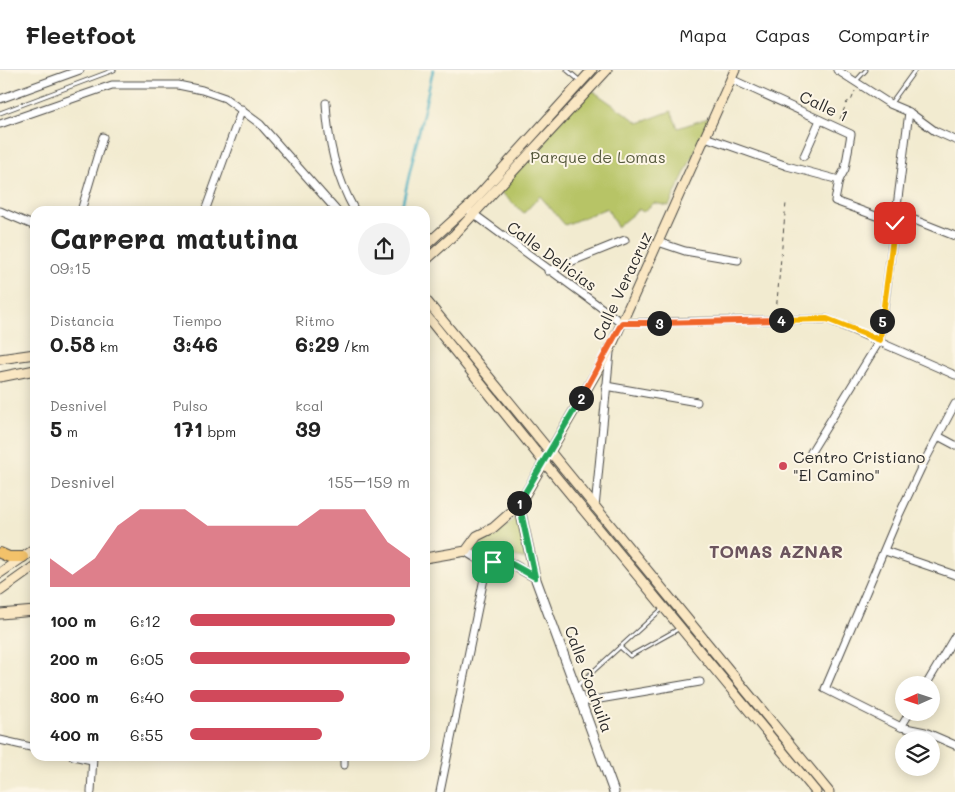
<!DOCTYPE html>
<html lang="es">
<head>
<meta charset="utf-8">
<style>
  body { margin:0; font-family:Mali,sans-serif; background:#f2f2f2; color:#222; height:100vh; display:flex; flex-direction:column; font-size:19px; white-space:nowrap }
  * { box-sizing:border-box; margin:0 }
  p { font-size:16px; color:#767676 }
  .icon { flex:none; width:28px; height:28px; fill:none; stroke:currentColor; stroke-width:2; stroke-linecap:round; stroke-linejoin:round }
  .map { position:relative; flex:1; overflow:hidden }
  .sheet { position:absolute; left:30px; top:136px; width:400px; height:555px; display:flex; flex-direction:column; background:#fff; border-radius:15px; box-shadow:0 2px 12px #0003 }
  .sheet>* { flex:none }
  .needle { width:32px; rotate:267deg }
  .fabs { position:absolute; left:895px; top:606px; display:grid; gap:10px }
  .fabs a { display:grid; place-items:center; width:45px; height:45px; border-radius:50%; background:#fff; box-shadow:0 2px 12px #0003; font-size:25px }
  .pin { position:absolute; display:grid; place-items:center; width:42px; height:42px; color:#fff; margin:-21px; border-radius:10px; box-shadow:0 2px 8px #0006 }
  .km { position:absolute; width:25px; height:25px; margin:-12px; border-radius:50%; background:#222; color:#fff; font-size:14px; line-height:25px; text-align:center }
  .round { display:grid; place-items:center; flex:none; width:52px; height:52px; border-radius:26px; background:#f2f2f2 }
  .head { display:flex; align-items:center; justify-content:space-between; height:85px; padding:0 20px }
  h1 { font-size:28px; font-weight:700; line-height:38px }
  .metrics { display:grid; grid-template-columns:repeat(3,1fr); gap:8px; height:85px; padding:5px 20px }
  .metrics div { display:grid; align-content:center }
  .metrics b { font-size:21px; font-weight:700 }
  .metrics small { font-size:14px; font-weight:400 }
  .metrics p { font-size:14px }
  .chart { height:140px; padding:10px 20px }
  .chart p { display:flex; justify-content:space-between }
  .chart svg { width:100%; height:90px; margin-top:5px; fill:#d1495b; opacity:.7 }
  ul { padding:0 20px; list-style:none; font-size:16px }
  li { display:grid; grid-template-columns:80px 60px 1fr; align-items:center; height:38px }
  li i { height:12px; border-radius:6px; background:#d1495b }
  header { display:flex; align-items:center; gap:30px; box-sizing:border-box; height:70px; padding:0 25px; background:#fff; border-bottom:1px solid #e0e0e0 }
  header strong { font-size:24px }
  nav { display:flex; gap:28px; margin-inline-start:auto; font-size:18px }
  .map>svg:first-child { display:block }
  .green { fill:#b7c466; stroke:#717848 }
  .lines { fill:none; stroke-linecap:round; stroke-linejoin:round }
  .stream { stroke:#42adc1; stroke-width:2.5 }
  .service-casing { stroke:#494844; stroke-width:5 }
  .minor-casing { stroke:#494844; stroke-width:9 }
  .tertiary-casing { stroke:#494844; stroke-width:11 }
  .secondary-casing { stroke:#494844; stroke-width:11 }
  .primary-casing { stroke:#494844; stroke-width:12 }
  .path { stroke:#494844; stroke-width:1; stroke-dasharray:4 4; stroke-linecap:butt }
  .service { stroke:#fff; stroke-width:3 }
  .minor { stroke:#fff; stroke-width:7 }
  .tertiary { stroke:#fff; stroke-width:9 }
  .secondary { stroke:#fae7c3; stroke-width:9 }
  .primary { stroke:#f3c26a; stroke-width:10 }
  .split-1-casing { stroke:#fff; stroke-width:10 }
  .split-2-casing { stroke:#fff; stroke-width:10 }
  .split-3-casing { stroke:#fff; stroke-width:10 }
  .split-4-casing { stroke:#fff; stroke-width:10 }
  .split-5-casing { stroke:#fff; stroke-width:10 }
  .split-6-casing { stroke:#fff; stroke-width:10 }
  .split-1 { stroke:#22a559; stroke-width:6 }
  .split-2 { stroke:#22a559; stroke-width:6 }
  .split-3 { stroke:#f0652b; stroke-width:6 }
  .split-4 { stroke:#f0652b; stroke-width:6 }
  .split-5 { stroke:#f5b400; stroke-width:6 }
  .split-6 { stroke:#f5b400; stroke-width:6 }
  .poi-dot { fill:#d1495b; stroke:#fcf5e5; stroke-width:2 }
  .labels { text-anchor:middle; stroke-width:4; stroke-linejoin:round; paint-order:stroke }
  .street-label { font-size:16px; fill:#2b2b2b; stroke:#fcf5e5 }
  .park-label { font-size:16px; fill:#55593d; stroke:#fcf5e5 }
  .poi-label { font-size:16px; fill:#2b2b2b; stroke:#fcf5e5; text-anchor:start }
  .neighbourhood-label { font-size:18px; font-weight:bold; fill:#6c545e; stroke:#fcf5e5 }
</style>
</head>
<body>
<header>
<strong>Fleetfoot</strong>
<nav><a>Mapa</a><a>Capas</a><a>Compartir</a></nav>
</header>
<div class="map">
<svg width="955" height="722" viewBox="0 0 955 722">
  <rect width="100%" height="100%" fill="#fcf5e5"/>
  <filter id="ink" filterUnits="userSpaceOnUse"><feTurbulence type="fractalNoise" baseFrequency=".02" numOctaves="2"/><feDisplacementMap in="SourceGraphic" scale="10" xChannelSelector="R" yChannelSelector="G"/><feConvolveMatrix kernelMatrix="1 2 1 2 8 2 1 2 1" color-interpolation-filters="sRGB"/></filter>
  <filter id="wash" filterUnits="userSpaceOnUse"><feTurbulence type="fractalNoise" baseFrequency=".0096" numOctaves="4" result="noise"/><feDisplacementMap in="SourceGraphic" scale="20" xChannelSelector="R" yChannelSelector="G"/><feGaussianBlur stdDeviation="1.12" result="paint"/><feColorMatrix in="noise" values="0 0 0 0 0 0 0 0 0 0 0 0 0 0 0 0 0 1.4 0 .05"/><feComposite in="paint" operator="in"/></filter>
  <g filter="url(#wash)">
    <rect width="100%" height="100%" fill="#f2ebd0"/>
    <!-- green -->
    <g class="green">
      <polygon points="590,19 639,53 671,41 678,58 711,47 669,136 654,133 643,142 639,139 617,157 607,138 565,155 540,126 524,143 497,119"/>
      <polygon points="517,446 525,489 511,485 490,487 475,480 483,471 496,466"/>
    </g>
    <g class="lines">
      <!-- stream -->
      <polyline class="stream" points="399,141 403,132 433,0"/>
    </g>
  </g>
  <g filter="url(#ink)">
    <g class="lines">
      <!-- service casing -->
      <g class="service-casing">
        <g id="service">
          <polyline points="567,0 580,11"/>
          <polyline points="856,11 866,0"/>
          <polyline points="891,33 915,0"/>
          <polyline points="0,43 114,0"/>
          <polyline points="620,577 630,586 680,558"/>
          <polyline points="577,616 663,538"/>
        </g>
      </g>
      <!-- minor casing -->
      <g class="minor-casing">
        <g id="minor">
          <polyline points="837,0 890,34 909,42 935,61 955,70"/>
          <polyline points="731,9 851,64 845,99 839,110"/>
          <polyline points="0,29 80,0"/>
          <path d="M326 33C328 73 336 107 355 141"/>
          <polyline points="0,54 112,15 178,15 202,20 225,28 260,54 337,141"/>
          <polyline points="705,67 787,96 839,110 835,131 895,153"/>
          <polyline points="804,86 820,50"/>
          <polyline points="0,141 35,156"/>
          <polyline points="81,141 103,67"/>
          <polyline points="205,141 242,39"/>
          <polyline points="471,142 622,253 827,249 955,305"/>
          <polyline points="897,143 955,166"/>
          <polyline points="658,172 685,181 738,190"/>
          <polyline points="548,201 625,170"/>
          <polyline points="606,316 697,332"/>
          <polyline points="955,334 921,398 898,447 825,619 901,657 925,662 955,675"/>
          <polyline points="938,366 955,375"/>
          <polyline points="811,382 880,270 909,42"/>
          <polyline points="595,438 610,282"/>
          <polyline points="885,481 955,505"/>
          <polyline points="926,615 955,566"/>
          <polyline points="582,632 700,612"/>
          <polyline points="901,657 910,642"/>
          <polyline points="0,670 35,678"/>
          <polyline points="73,686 92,690"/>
          <polyline points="344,695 344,686"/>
          <polyline points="91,722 93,686"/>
          <polyline points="440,722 487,494"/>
        </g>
      </g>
      <!-- tertiary casing -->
      <g class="tertiary-casing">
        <g id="tertiary">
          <polyline points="519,435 535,507 614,722"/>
          <polyline points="466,481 487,494 506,491 535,507"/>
        </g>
      </g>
      <!-- secondary casing -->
      <g class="secondary-casing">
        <g id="secondary">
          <polyline points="425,176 469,136 592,0"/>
          <polyline points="425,191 455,164 607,0"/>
          <polyline points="425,229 829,722"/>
          <polyline points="425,244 543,391 816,722"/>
          <polyline points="0,289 35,284"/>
          <polyline points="0,307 35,300"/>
          <polyline points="425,488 466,481 477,466 493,458 519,435 610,279 735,0"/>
          <polyline points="0,503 35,479"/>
          <polyline points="0,521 35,496"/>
          <polyline points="0,544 35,541"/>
        </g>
      </g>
      <!-- primary casing -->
      <g class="primary-casing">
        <polyline id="primary" points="0,483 9,487 23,487"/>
      </g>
      <!-- path -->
      <g class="path">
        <polyline points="840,49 847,32 851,31 855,21"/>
        <polyline points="776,242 786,133"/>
      </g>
      <!-- service -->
      <use href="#service" class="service"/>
      <!-- minor -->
      <use href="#minor" class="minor"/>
      <!-- tertiary -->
      <use href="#tertiary" class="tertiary"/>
      <!-- secondary -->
      <use href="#secondary" class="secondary"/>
      <!-- primary -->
      <use href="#primary" class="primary"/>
    </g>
  </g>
  <g class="lines" filter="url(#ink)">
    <!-- split-1 casing -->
    <g class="split-1-casing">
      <polyline id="split-1" points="493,492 506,491 535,507 519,433"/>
    </g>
    <!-- split-2 casing -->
    <g class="split-2-casing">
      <polyline id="split-2" points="519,433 581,328"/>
    </g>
    <!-- split-3 casing -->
    <g class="split-3-casing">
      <polyline id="split-3" points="581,328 622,253 659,253"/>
    </g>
    <!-- split-4 casing -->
    <g class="split-4-casing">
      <polyline id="split-4" points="659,253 781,250"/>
    </g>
    <!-- split-5 casing -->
    <g class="split-5-casing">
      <polyline id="split-5" points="781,250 827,249 880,270 882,251"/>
    </g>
    <!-- split-6 casing -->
    <g class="split-6-casing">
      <polyline id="split-6" points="882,251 895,153"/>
    </g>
    <!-- split-1 -->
    <use href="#split-1" class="split-1"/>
    <!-- split-2 -->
    <use href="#split-2" class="split-2"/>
    <!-- split-3 -->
    <use href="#split-3" class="split-3"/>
    <!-- split-4 -->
    <use href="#split-4" class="split-4"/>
    <!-- split-5 -->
    <use href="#split-5" class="split-5"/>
    <!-- split-6 -->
    <use href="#split-6" class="split-6"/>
  </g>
  <!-- markers -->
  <circle class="poi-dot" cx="783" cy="396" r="5"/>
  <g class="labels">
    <!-- street labels -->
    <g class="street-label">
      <text transform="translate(824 36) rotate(25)" y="6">Calle 1</text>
      <text transform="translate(552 186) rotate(36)" y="6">Calle Delicias</text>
      <text transform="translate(622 216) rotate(-65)" y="6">Calle Veracruz</text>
      <text transform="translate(589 609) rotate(70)" y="6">Calle Coahuila</text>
    </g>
    <!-- park labels -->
    <g class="park-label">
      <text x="598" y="93">Parque de Lomas</text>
    </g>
    <!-- poi labels -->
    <g class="poi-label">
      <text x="793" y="393">Centro Cristiano<tspan x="793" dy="18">"El Camino"</tspan></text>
    </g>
    <!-- neighbourhood labels -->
    <g class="neighbourhood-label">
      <text x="776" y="488">TOMAS AZNAR</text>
    </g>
  </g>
</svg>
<div class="fabs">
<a><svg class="needle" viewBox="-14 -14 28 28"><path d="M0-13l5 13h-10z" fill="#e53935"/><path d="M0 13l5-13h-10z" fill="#767676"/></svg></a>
<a><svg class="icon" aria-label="layers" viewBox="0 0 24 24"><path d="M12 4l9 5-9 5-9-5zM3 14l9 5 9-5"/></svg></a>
</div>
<div class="pin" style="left:493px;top:492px;background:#1e9e55"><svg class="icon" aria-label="arrive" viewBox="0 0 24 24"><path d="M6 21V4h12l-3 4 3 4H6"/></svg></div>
<div class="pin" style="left:895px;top:153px;background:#d93025"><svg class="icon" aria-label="check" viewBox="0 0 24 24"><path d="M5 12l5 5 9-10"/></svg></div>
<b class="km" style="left:519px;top:433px">1</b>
<b class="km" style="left:581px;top:328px">2</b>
<b class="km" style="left:659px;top:253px">3</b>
<b class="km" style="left:781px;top:250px">4</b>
<b class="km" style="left:882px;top:251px">5</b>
<section class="sheet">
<div class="head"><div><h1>Carrera matutina</h1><p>09:15</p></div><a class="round"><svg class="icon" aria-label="share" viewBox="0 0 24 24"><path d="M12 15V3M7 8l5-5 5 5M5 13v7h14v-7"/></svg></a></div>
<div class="metrics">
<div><p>Distancia</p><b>0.58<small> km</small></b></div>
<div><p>Tiempo</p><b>3:46</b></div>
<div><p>Ritmo</p><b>6:29<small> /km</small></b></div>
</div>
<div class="metrics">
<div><p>Desnivel</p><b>5<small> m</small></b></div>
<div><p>Pulso</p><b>171<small> bpm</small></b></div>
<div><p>kcal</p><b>39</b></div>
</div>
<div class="chart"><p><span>Desnivel</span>155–159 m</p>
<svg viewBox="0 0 160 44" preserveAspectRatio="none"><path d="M0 44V30L10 38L20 30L30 14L40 6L50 6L60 6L70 14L80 14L90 14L100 14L110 14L120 6L130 6L140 6L150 22L160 30V44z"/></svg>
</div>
<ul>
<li><b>100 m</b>6:12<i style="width:93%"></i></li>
<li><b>200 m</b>6:05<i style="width:100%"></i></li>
<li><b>300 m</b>6:40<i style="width:70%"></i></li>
<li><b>400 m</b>6:55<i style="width:60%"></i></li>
</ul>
</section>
</div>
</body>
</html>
